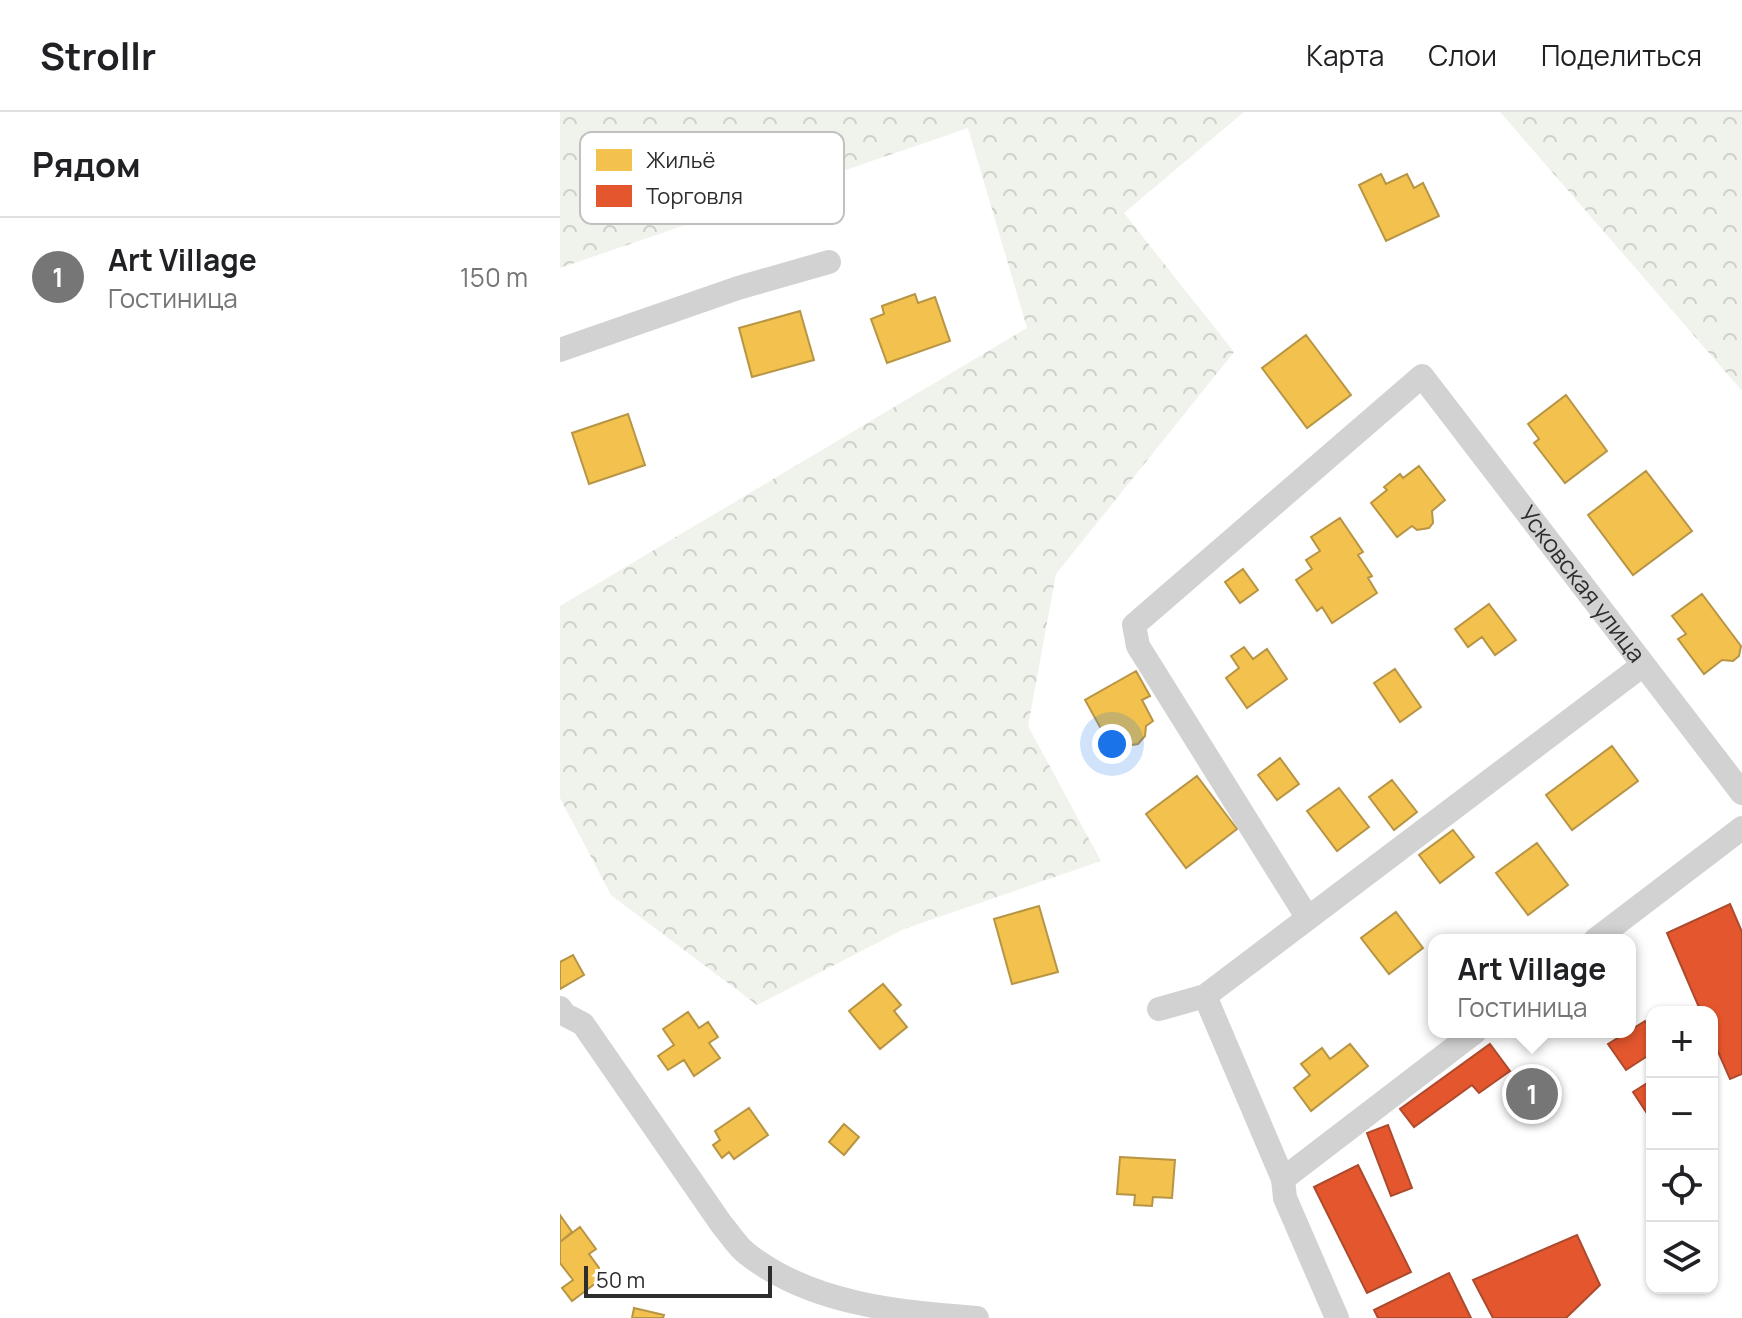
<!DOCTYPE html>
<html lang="ru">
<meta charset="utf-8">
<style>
body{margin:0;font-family:Manrope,sans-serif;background:#f2f2f2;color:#202124}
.controls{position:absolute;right:24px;bottom:24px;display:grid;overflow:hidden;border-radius:16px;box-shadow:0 2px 6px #0004}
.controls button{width:72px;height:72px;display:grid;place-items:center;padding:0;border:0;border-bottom:2px solid #e0e0e0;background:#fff;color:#202124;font:40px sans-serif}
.scale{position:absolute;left:24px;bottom:20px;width:188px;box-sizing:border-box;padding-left:8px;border:4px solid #2d2d2d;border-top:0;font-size:22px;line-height:28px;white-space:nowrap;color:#2d2d2d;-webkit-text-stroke:6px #fff;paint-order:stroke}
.you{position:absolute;left:552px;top:632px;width:28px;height:28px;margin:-20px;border:6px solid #fff;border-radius:50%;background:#1a73e8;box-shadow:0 0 0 12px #1a73e833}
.badge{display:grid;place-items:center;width:52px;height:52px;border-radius:50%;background:#767676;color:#fff;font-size:26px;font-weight:700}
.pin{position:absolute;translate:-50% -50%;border:4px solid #fff;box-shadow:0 2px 8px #0006}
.popup{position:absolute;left:868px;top:822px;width:208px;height:104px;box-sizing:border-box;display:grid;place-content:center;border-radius:16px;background:#fff;filter:drop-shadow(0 2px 6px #0005);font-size:26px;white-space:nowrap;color:#757577}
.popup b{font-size:30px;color:#202124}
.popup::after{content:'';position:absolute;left:50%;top:100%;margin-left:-16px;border:16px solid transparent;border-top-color:#fff}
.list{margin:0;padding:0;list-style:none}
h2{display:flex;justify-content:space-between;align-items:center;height:104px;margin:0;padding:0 32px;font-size:34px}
h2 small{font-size:26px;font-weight:400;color:#757577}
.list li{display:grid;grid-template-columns:52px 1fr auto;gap:24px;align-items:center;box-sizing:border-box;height:120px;padding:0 32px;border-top:2px solid #e0e0e0}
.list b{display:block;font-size:30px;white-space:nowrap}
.list p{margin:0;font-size:26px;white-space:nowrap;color:#757577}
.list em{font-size:26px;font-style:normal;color:#757577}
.icon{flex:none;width:44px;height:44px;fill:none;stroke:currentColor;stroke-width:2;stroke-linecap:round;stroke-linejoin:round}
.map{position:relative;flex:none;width:1182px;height:1206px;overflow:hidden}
header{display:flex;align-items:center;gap:48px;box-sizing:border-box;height:112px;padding:0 40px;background:#fff;border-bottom:2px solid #e0e0e0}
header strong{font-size:38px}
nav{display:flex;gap:44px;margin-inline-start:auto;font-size:28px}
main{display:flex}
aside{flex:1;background:#fff}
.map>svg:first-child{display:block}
.forest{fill:url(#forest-crowns)}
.homes{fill:#f2c14e;stroke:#b79544;stroke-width:2}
.shops{fill:#e4572e;stroke:#ad4a2e;stroke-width:2}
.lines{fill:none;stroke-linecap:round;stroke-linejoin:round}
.minor{stroke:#d2d2d2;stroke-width:24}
.labels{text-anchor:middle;stroke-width:8;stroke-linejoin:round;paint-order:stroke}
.street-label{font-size:24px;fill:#2d2d2d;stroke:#fff}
.key{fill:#fff;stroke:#c0c0c0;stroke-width:2}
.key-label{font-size:22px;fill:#2d2d2d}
</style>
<header>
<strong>Strollr</strong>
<nav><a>Карта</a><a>Слои</a><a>Поделиться</a></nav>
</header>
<main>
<aside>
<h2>Рядом<small></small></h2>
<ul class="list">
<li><span class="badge">1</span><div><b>Art Village</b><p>Гостиница</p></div><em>150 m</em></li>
</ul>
</aside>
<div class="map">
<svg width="1182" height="1206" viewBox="0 0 1182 1206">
<defs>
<pattern id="forest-crowns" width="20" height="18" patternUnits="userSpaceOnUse" patternTransform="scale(2)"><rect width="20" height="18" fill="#f0f3eb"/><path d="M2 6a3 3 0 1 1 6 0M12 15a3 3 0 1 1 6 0" fill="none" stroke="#ced1ca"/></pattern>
</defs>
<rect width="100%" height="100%" fill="#fff"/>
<path class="forest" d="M0,0H684L564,101L674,240L496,462L468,614L541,749L344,817L197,893L51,783L0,686V494L467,216L408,16L0,156Z
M940,0H1182V279Z"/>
<path class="homes" d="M821,62L826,72L847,62L854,76L863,71L879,104L826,129L799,73Z
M355,182L358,191L375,185L390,229L327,251L311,207L324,202L322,194Z
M240,199L254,248L192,265L179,216Z
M746,223L791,283L747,316L702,256Z
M1006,283L1047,339L1005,371L974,331L979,327L968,312Z
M68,302L85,353L29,372L12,321Z
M859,354L885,388L872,399L873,411L869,416L857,418L852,414L837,425L811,391L827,378L824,375L840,362L843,366Z
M1086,359L1132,419L1073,463L1028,403Z
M780,406L803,440L798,443L812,464L808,466L817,481L772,511L762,495L757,499L736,468L752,457L746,448L760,439L751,425Z
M683,457L698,478L680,491L665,470Z
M1142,482L1181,534L1179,544L1173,549L1162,548L1144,562L1118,527L1126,522L1112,504Z
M929,492L956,528L935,543L922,525L908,535L895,517Z
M684,535L693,547L707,537L727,567L687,596L666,566L679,556L671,544Z
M835,557L861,595L840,610L814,571Z
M576,559L590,584L582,588L593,609L586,614L585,624L578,632L572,633L559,628L550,633L525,588Z
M1052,634L1078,669L1012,718L986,683Z
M720,646L739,672L717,688L698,663Z
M637,664L677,717L626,756L586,702Z
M832,668L857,700L834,718L809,685Z
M779,676L809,715L777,739L747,699Z
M893,718L914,745L880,771L859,743Z
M977,731L1008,773L968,803L936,761Z
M479,794L498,860L452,872L434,807Z
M836,800L863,836L829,862L801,826Z
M13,843L24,863L0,877V850Z
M323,872L341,893L334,899L347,915L320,937L289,899Z
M128,900L139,916L148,910L158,925L149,931L160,946L134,964L124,948L108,958L98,944L114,933L103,917Z
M790,932L808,954L751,999L734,976L750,963L741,952L762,936L770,947Z
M189,996L208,1023L174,1047L169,1040L162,1046L153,1033L160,1028L155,1019Z
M284,1012L299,1025L284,1043L269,1030Z
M560,1045L615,1048L612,1086L593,1085L592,1094L574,1093L575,1083L557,1082Z
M0,1103L12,1120L0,1130Z
M20,1115L36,1137L29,1142L45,1164L12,1189L2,1176L13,1168L0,1151V1130Z
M74,1196L104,1203L103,1206H72Z"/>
<path class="shops" d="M1170,792L1182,820V962L1170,967L1152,926V900H1141L1107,821Z
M1085,909L1092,920V941L1066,958L1048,932Z
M930,932L950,959L919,981L912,973L854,1015L840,997Z
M1092,968V1005L1090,1006L1073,980Z
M828,1013L852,1076L831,1084L807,1021Z
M798,1053L851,1160L807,1181L754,1075Z
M1017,1123L1040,1173L1006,1206H933L913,1168Z
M889,1161L911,1206H818L814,1198Z"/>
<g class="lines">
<g class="minor">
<path d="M0,238L178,176L269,150"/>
<path id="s1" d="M747,805L578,534L574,513L862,264L1182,681"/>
<path d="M1035,828L1182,716"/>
<path d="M645,884L723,1067"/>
<path d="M0,896L4,902L23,912L162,1113C170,1122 177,1134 186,1141C250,1192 338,1200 417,1206"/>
<path d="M599,897L645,884L1083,553"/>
<path d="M777,1206L725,1086L723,1067L915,920"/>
</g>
</g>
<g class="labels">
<g class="street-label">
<text dy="8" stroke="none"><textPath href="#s1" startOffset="984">Усковская улица</textPath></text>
</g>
</g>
<rect x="20" y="20" width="264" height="92" rx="12" class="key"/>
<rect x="36" y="37" width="36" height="22" fill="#f2c14e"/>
<rect x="36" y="73" width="36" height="22" fill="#e4572e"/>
<g class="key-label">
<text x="86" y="56">Жильё</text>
<text x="86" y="92">Торговля</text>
</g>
</svg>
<div class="controls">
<button>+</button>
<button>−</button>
<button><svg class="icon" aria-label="locate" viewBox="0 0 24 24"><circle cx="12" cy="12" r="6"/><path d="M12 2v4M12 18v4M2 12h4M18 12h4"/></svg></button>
<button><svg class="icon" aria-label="layers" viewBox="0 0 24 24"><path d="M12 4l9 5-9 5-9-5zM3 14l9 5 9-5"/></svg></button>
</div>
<div class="scale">50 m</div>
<div class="you"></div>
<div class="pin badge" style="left:972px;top:982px">1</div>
<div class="popup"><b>Art Village</b>Гостиница</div>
</div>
</main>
